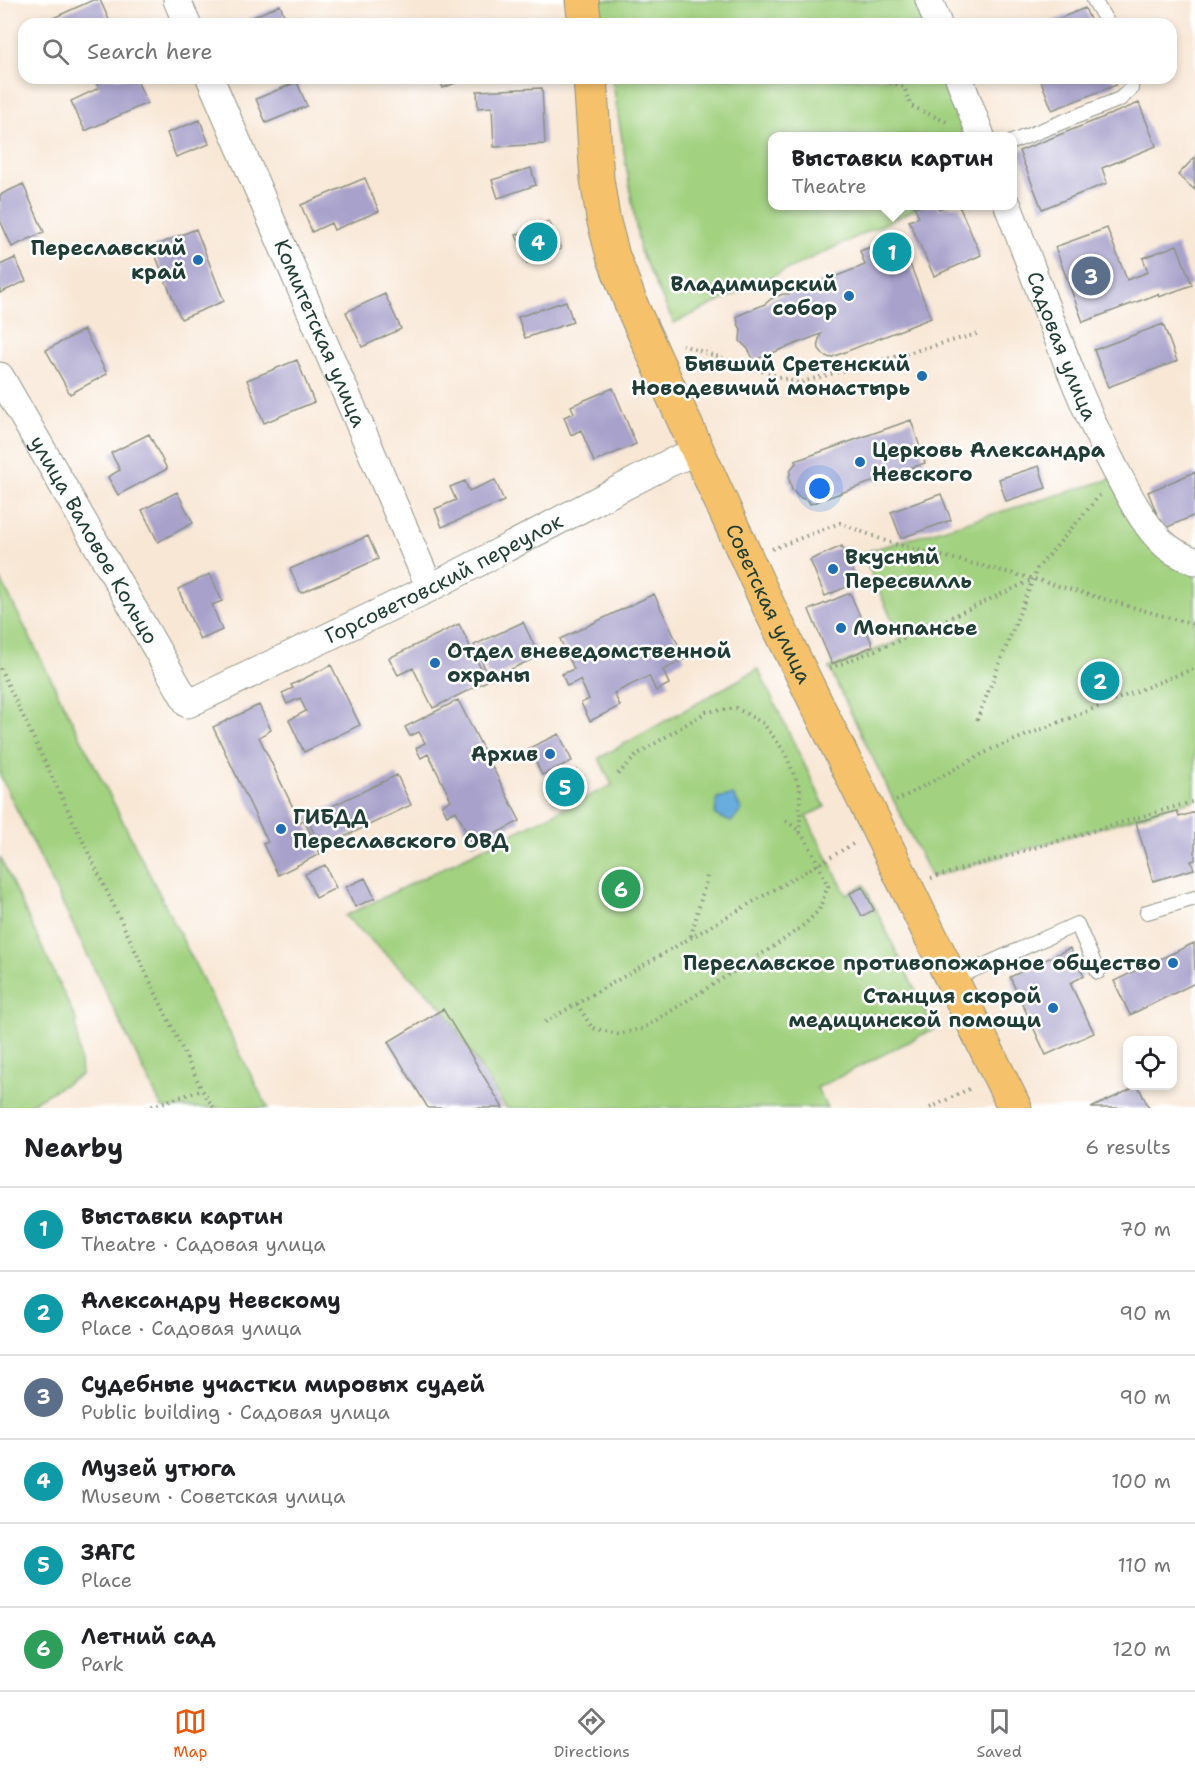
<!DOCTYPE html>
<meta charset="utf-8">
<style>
body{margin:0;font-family:"Shantell Sans",sans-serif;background:#f6f6f6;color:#202124}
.controls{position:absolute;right:18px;bottom:18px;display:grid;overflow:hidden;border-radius:12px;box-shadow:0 3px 9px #0003}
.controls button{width:54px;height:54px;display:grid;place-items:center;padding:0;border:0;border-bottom:2px solid #e0e0e0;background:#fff;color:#202124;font:30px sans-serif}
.you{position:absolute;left:820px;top:489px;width:21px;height:21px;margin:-15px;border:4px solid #fff;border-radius:50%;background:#1a73e8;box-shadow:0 0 0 9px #1a73e833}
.badge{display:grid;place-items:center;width:39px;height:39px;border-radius:50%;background:#ea580c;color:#fff;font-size:20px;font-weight:700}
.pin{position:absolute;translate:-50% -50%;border:3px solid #fff;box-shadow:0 2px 6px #0006}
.popup{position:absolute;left:768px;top:132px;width:249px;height:78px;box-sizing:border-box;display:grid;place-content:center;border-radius:12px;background:#fff;filter:drop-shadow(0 2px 4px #0005);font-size:20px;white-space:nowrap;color:#757577}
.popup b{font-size:22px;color:#202124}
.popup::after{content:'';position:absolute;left:50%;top:100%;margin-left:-12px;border:12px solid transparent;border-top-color:#fff}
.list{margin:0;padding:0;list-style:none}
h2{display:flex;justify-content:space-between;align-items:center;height:78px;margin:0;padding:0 24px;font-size:26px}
h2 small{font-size:20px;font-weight:400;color:#757577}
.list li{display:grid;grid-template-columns:39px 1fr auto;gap:18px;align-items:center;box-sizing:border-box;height:84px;padding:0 24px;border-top:2px solid #e0e0e0}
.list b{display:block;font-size:22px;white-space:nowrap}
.list p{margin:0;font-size:20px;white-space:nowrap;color:#757577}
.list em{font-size:20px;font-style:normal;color:#757577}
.icon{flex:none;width:33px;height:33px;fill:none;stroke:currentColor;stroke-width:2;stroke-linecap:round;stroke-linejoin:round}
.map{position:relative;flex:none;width:1195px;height:1108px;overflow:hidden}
.search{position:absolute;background:#fff;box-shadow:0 3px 9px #0003;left:18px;right:18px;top:18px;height:66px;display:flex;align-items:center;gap:15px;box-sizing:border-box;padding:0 21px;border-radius:18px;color:#757577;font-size:22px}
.sheet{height:582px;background:#fff}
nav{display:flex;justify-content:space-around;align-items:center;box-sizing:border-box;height:84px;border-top:2px solid #e0e0e0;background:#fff;font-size:16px;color:#757577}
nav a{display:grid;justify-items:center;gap:3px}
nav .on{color:#ea580c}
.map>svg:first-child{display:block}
.green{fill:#a2d180;stroke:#60875a;stroke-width:1.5}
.water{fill:#69acde;stroke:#447489;stroke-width:1.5}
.building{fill:#a7a1cb}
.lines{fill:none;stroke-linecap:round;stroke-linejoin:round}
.lane-casing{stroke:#8c9284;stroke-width:16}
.street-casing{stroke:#8c9284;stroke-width:29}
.primary-casing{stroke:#8c9284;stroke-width:35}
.path{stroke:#8c9284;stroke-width:4;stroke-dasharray:1.5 4.5;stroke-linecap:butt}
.lane{stroke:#fff;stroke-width:14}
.street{stroke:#fff;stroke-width:27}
.primary{stroke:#f5c16b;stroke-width:33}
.poi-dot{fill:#1f6fb2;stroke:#fff;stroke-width:2}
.labels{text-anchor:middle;stroke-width:5;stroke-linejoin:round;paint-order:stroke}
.poi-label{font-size:21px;font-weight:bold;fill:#1f3d34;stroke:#fff;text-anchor:end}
.street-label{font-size:21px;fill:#1f3d34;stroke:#fff}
</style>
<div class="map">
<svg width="1195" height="1108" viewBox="0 0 1195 1108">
<rect width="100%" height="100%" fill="#fff"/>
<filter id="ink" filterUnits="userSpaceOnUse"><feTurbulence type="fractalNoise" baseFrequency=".0167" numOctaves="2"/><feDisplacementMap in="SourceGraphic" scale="12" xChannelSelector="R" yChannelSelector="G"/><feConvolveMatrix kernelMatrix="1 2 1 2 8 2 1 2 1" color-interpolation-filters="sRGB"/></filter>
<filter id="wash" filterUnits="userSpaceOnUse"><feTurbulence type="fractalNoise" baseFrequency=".008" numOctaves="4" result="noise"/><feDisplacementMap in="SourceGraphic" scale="24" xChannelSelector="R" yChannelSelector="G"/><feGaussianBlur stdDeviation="1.35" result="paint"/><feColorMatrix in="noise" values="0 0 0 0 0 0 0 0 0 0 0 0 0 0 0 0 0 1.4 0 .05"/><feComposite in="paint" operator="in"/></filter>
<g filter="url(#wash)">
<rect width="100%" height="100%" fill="#f8e7d5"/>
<path class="green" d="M599,0H927L936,24H603Z
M612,78H957L979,136H772V206H922L674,323L640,251Z
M1114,478L1195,564V800L931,877L829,668L901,640L862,553Z
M0,578L259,1091L268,1108H162L0,775Z
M758,669L825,807L806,816L846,894L864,885L934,1029L817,1088L827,1108H506L442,1007L345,916L612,785L599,758Z
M0,857L76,1020L81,1075L23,1108H0Z"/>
<path class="water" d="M733,795L742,810L731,822L715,815L717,798Z"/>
<g id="blocks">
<path class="building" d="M93,0H100L111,24H40Z
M280,5L288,24H237Z
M1085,8L1092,24H1046Z
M94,78H136L147,103L85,131L71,101L99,88Z
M439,78H467L443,88Z
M1040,78H1113L1116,85L1052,110Z
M297,82L307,106L266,123L256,99Z
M542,88L545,144L494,147L492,107L478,108L477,91Z
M1139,103L1156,146L1102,168L1107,183L1042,209L1019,151Z
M200,120L209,144L176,157L167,133Z
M1195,157V190L1178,175Z
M531,168L536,185L498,198L492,180Z
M365,178L379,211L334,230L331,223L312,232L301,205Z
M23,184L44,232L12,247L0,220V195Z
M914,206H937L939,209L946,206H959L981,255L934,276L909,221L919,217Z
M549,221L561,249L527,263L516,235Z
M1107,228L1127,280L1148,272L1143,258L1177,245L1192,285L1159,297L1158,294L1083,322L1055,247Z
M196,229L224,301L181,319L152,247Z
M899,236L931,318L830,358L824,355L819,349L818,342L821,334L754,360L748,349L740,341L741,329L738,324L737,316L765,304L771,299L783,294H790L865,265L860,251Z
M15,258L26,281L0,293V265Z
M385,294L401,329L362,347L346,312Z
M566,301L573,322L525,338L518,317Z
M1163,324L1177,361L1108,387L1094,350Z
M84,330L107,374L70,394L46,350Z
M297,360L314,402L264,423L247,380Z
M613,388L636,444L594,462L581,430L571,435L564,417L574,413L571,406Z
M911,420L925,463L810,504L809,501L799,497L792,490L789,478L791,469L796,463L795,461Z
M149,434L167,469L118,495L108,477L120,470L111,453Z
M1039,466L1046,488L1006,501L999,479Z
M1195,472V515L1163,529L1148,492Z
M495,480L504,501L442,527L435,509L456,500L450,487L465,481L469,491Z
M177,492L193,523L158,542L142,510Z
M941,494L951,520L901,538L891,512Z
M368,536L378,559L301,593L290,569Z
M842,546L858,582L825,596L810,560Z
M210,574L222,601L212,605L222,630L200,640L178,589Z
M850,593L873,646L832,664L809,610Z
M654,594L685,659L663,670L669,684L656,691L649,676L614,693L620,706L590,721L581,703L589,699L580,680L567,686L562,674L574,669L560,639Z
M523,622L539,656L490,679L474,645Z
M459,624L487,681L433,708L413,668L398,675L389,658Z
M331,665L360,725L304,752L289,720L306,711L300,698L287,704L282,693L293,688L291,685Z
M458,700L520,821L473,845L456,811L447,815L442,805L451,800L428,754L421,758L416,748L425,743L419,732L410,736L405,727Z
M259,705L271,730L259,737L300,822L304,820L320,854L278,875L263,844L268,842L213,727Z
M559,734L572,761L542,775L529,748Z
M576,770L585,789L554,803L545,784Z
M397,775L411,805L321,848L307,818Z
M1177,811L1179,817L1195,812V860L1191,861L1194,869L1153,881L1136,822Z
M325,865L336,888L316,898L305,874Z
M365,878L375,898L355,907L346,887Z
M863,887L874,910L862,916L850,893Z
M1194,943L1195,983L1130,1015L1114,981Z
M1070,948L1084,976L1070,983L1094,1033L1046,1055L1010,977Z
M443,1009L503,1108H428L388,1042Z
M1138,1086L1149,1108H1091Z"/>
</g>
</g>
<g filter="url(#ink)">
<use href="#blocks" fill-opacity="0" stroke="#8c9284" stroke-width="1.5"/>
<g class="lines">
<defs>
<path id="lane" d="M1094,0L1108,24
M1012,142L1120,99L1131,89L1132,78
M1147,912L1195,898
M953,979L1077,924L1098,972"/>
<g id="street">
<path d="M177,0L187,24"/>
<path d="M929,0L938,24"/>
<path id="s1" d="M210,78L430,588"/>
<path d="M959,78L981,136"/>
<path id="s2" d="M1008,206C1042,293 1071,384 1114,467C1127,492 1141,520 1160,540C1169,550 1183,557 1195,561"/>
<path id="s3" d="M0,376L188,704L430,588L669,463L697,451"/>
</g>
<g id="primary">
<path d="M582,0L585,24"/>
<path id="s4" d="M590,78L597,179L603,218L613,256L633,309L769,607L1015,1108"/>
</g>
</defs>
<use href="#lane" class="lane-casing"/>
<use href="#street" class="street-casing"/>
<use href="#primary" class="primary-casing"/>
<path class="path" d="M879,78L904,87L911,106L949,123
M682,345L798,383L977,334
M772,549L840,523L891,543L1034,579L1195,625
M0,668L202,1090
M830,668L901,640L1032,580
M977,720L1037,569L1100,495
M618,774L638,754L706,712L736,708L763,723L784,751L800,788V832
M896,801L992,749L1195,668
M931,878L1195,801
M691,936L708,873
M577,1004L592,1028L618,1034L642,1029L776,945L804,925L819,910L828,886C817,863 807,831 784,820
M545,1022L853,844
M146,1108L202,1090L214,1108
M930,1108L971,1088"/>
<use href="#lane" class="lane"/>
<use href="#street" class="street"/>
<use href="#primary" class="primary"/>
</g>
</g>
<g class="poi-dot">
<circle cx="198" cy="260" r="6"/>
<circle cx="849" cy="296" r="6"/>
<circle cx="922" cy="376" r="6"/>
<circle cx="860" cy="462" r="6"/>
<circle cx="833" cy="569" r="6"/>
<circle cx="841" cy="628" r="6"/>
<circle cx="435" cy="663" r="6"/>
<circle cx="550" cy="754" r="6"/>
<circle cx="281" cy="829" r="6"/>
<circle cx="1173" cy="963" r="6"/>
<circle cx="1053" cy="1008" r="6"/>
</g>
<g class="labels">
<g class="poi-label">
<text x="186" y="255">Переславский<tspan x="186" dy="24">край</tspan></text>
<text x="837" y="291">Владимирский<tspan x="837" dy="24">собор</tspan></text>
<text x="910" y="371">Бывший Сретенский<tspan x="910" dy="24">Новодевичий монастырь</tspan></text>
<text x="872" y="457" text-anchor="start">Церковь Александра<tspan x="872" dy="24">Невского</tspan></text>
<text x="845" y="564" text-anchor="start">Вкусный<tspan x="845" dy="24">Пересвилль</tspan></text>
<text x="853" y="635" text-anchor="start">Монпансье</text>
<text x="447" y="658" text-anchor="start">Отдел вневедомственной<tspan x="447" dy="24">охраны</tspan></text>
<text x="538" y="761">Архив</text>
<text x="293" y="824" text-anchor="start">ГИБДД<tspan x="293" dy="24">Переславского ОВД</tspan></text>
<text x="1161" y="970">Переславское противопожарное общество</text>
<text x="1041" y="1003">Станция скорой<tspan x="1041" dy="24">медицинской помощи</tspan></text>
</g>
<g class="street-label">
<text dy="7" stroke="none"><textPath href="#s1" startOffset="278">Комитетская улица</textPath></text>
<text dy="7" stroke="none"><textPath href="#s2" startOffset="150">Садовая улица</textPath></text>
<text dy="7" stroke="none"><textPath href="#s3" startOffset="189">улица Валовое Кольцо</textPath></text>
<text dy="7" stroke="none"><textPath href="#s3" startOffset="663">Горсоветовский переулок</textPath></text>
<text dy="7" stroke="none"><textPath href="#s4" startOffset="561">Советская улица</textPath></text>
</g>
</g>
</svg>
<div class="controls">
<button><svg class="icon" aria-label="locate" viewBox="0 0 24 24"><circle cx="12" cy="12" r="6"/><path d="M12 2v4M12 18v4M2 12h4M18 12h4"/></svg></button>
</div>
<div class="you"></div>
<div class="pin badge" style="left:892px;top:252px;background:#0f9aa8">1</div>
<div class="popup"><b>Выставки картин</b>Theatre</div>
<div class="pin badge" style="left:1100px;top:681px;background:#0f9aa8">2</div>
<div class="pin badge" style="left:1091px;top:276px;background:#5c6f8a">3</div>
<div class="pin badge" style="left:538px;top:242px;background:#0f9aa8">4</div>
<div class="pin badge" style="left:565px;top:787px;background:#0f9aa8">5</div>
<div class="pin badge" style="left:621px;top:889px;background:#2e9e5b">6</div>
<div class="search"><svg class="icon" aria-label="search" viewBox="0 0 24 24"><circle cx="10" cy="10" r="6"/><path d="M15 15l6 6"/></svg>Search here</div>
</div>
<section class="sheet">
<h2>Nearby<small>6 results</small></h2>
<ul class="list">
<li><span class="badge" style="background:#0f9aa8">1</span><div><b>Выставки картин</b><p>Theatre · Садовая улица</p></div><em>70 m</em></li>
<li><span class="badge" style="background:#0f9aa8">2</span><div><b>Александру Невскому</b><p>Place · Садовая улица</p></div><em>90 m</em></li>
<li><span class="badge" style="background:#5c6f8a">3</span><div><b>Судебные участки мировых судей</b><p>Public building · Садовая улица</p></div><em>90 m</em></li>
<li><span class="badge" style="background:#0f9aa8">4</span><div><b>Музей утюга</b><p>Museum · Советская улица</p></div><em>100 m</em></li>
<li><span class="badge" style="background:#0f9aa8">5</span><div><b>ЗАГС</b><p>Place</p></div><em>110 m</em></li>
<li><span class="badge" style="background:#2e9e5b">6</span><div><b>Летний сад</b><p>Park</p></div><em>120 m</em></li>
</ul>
</section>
<nav>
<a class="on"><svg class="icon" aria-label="map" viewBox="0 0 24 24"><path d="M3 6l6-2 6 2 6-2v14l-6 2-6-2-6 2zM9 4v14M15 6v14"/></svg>Map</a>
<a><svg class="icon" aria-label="directions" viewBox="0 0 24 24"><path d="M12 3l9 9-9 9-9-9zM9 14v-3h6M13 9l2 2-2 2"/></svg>Directions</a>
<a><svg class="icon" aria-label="saved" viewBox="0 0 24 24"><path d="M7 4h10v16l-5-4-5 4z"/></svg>Saved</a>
</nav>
